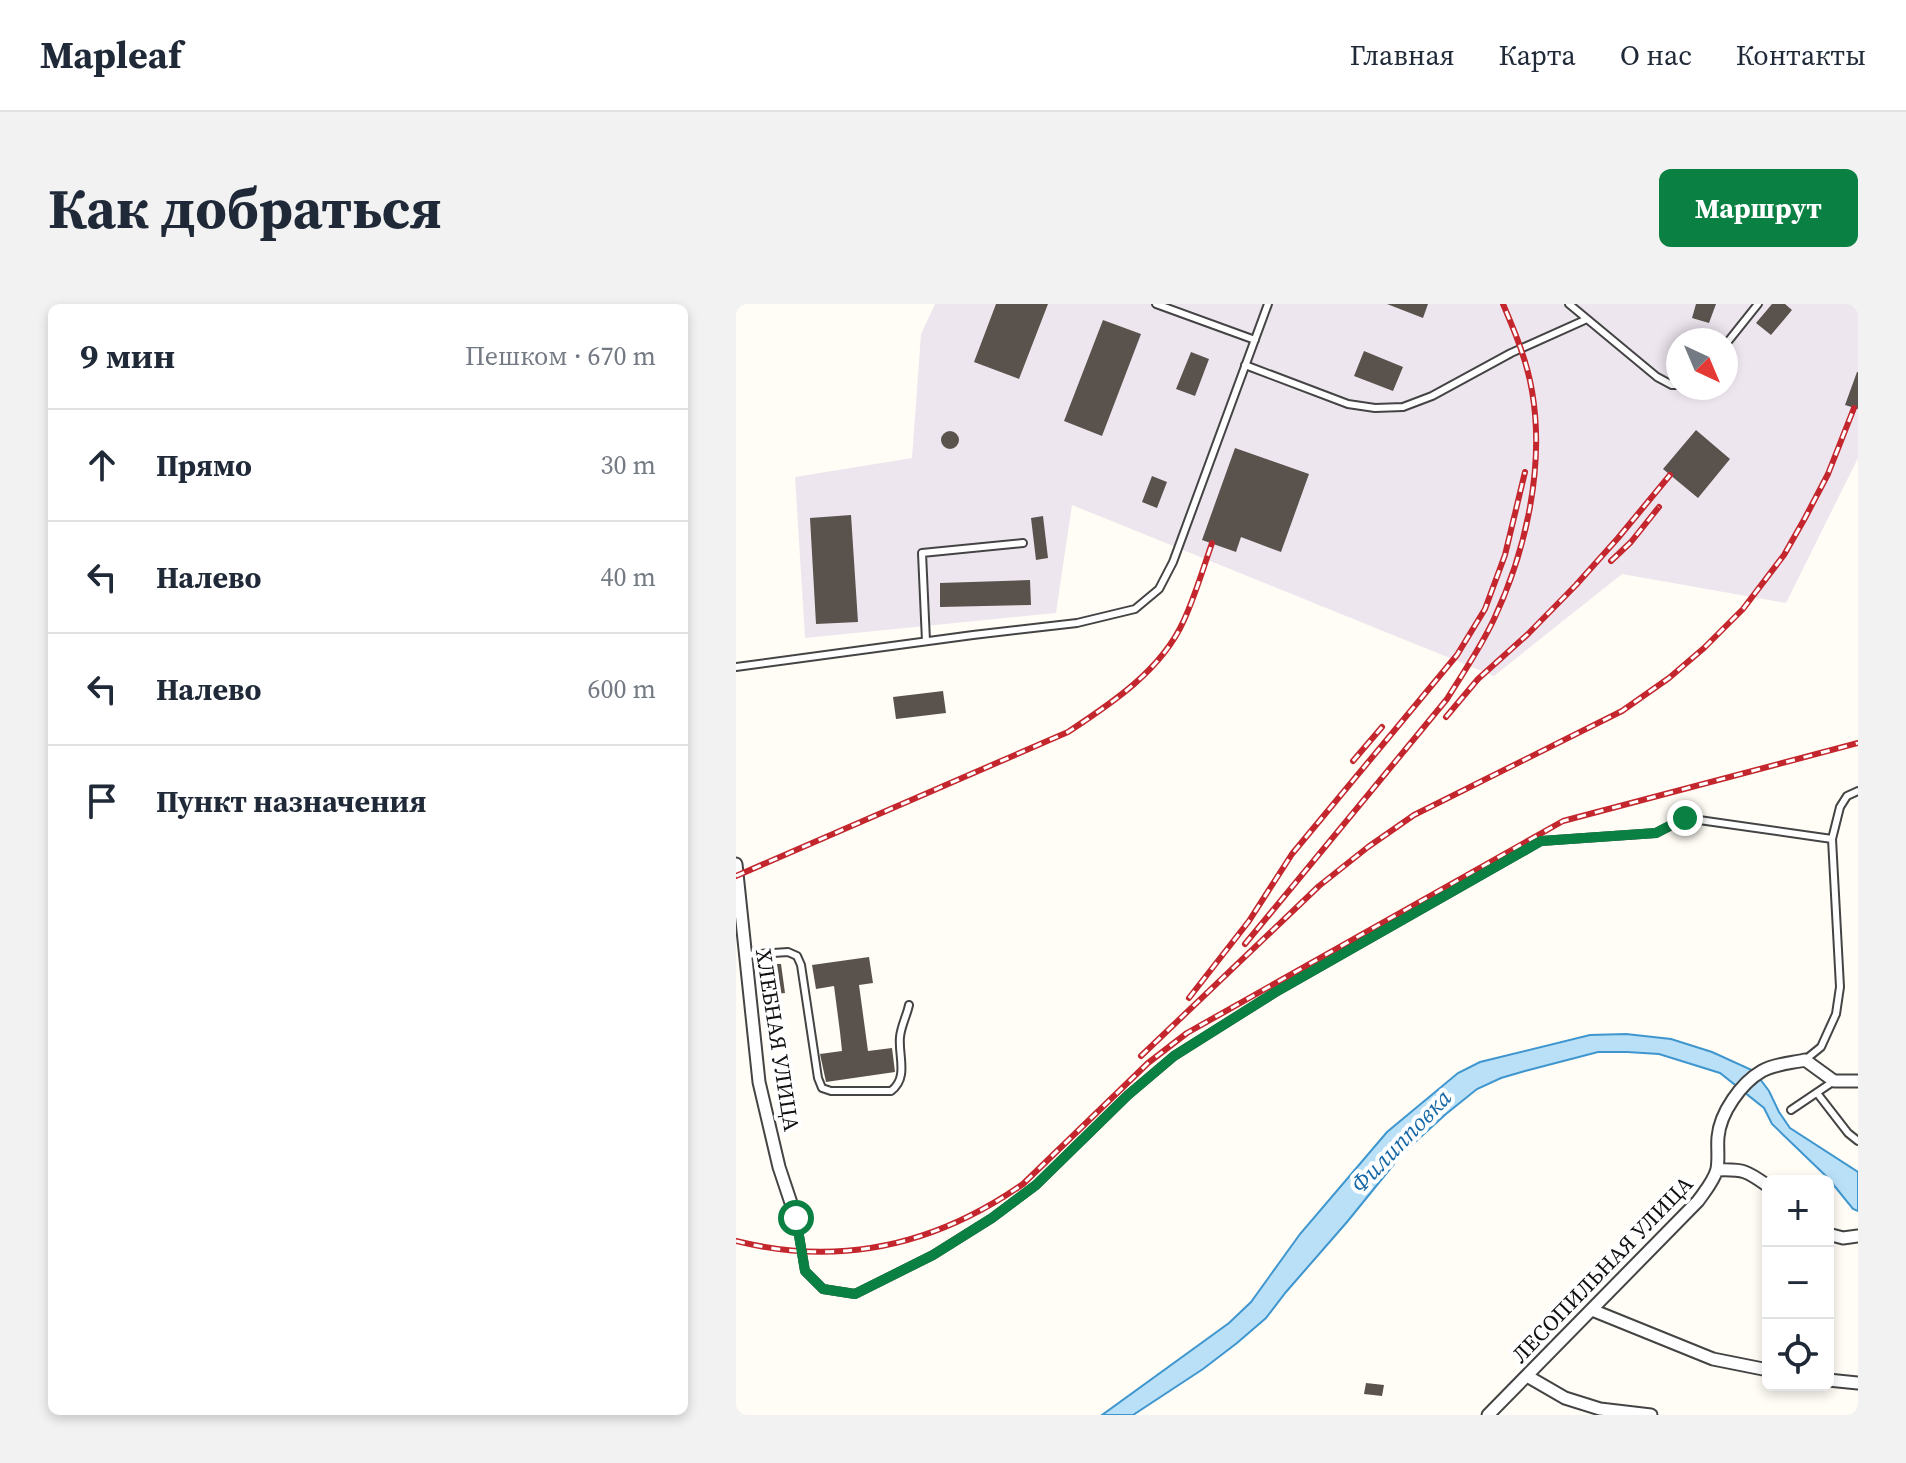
<!DOCTYPE html>
<html lang="ru">
<meta charset="utf-8">
<style>
body{margin:0;font-family:"Source Serif 4",serif;background:#f2f2f3;color:#1f2937}
.controls{position:absolute;right:24px;bottom:24px;display:grid;overflow:hidden;border-radius:12px;box-shadow:0 4px 12px #0003}
.controls button{width:72px;height:72px;display:grid;place-items:center;padding:0;border:0;border-bottom:2px solid #e0e1e3;background:#fff;color:#1f2937;font:40px sans-serif}
.compass{position:absolute;left:930px;top:24px;width:72px;height:72px;border-radius:50%;background:#fff;box-shadow:0 4px 12px #0003;rotate:136deg}
.stop{position:absolute;width:24px;height:24px;margin:-18px;border:6px solid #0b8043;border-radius:50%;background:#fff}
.stop.end{background:#0b8043;border-color:#fff;box-shadow:0 2px 8px #0008}
.list{margin:0;padding:0;list-style:none}
h2{display:flex;justify-content:space-between;align-items:center;height:104px;margin:0;padding:0 32px;font-size:34px}
h2 small{font-size:26px;font-weight:400;color:#747a83}
.list li{display:grid;grid-template-columns:52px 1fr auto;gap:24px;align-items:center;box-sizing:border-box;height:112px;padding:0 32px;border-top:2px solid #e0e1e3}
.list b{display:block;font-size:30px;white-space:nowrap}
.list em{font-size:26px;font-style:normal;color:#747a83}
.icon{flex:none;width:44px;height:44px;fill:none;stroke:currentColor;stroke-width:2;stroke-linecap:round;stroke-linejoin:round}
.map{position:relative;flex:none;width:1122px;height:1111px;overflow:hidden;border-radius:12px}
header{display:flex;align-items:center;gap:48px;box-sizing:border-box;height:112px;padding:0 40px;background:#fff;border-bottom:2px solid #e0e1e3}
header strong{font-size:38px}
nav{display:flex;gap:44px;margin-inline-start:auto;font-size:28px}
.intro{display:flex;align-items:center;justify-content:space-between;box-sizing:border-box;height:192px;padding:0 48px}
h1{margin:0;font-size:56px}
.button{padding:20px 36px;border-radius:12px;background:#0b8043;color:#fff;font-size:28px;font-weight:700}
main{display:flex;gap:48px;padding:0 48px}
aside{flex:1;background:#fff;border-radius:12px;box-shadow:0 4px 12px #0003}
.map>svg:first-child{display:block}
.industrial{fill:#eee6ef;fill-rule:evenodd}
.water{fill:#b9e0f7;stroke:#3f96cf;stroke-width:2}
.building{fill:#5a524d}
.lines{fill:none;stroke-linecap:round;stroke-linejoin:round}
.lane-casing{stroke:#444;stroke-width:10}
.street-casing{stroke:#444;stroke-width:15}
.lane{stroke:#fff;stroke-width:6}
.street{stroke:#fff;stroke-width:11}
.rail-casing{stroke:#c4262e;stroke-width:6}
.rail{stroke:#fff;stroke-width:3;stroke-dasharray:9;stroke-linecap:butt}
.route{stroke:#0b8043;stroke-width:10}
.labels{text-anchor:middle;stroke-width:8;stroke-linejoin:round;paint-order:stroke}
.street-label{font-size:22px;fill:#111;stroke:#fff}
.water-label{font-size:24px;font-style:italic;fill:#1768a6;stroke:#fff}
</style>
<header>
<strong>Mapleaf</strong>
<nav><a>Главная</a><a>Карта</a><a>О нас</a><a>Контакты</a></nav>
</header>
<div class="intro"><h1>Как добраться</h1><a class="button">Маршрут</a></div>
<main>
<aside>
<h2>9 мин<small>Пешком · 670 m</small></h2>
<ul class="list">
<li><svg class="icon" aria-label="ahead" viewBox="0 0 24 24"><path d="M12 20V5M6 11l6-6 6 6"/></svg><div><b>Прямо</b></div><em>30 m</em></li>
<li><svg class="icon" aria-label="left" viewBox="0 0 24 24"><path d="M17 20v-9H6M10 6l-5 5 5 5"/></svg><div><b>Налево</b></div><em>40 m</em></li>
<li><svg class="icon" aria-label="left" viewBox="0 0 24 24"><path d="M17 20v-9H6M10 6l-5 5 5 5"/></svg><div><b>Налево</b></div><em>600 m</em></li>
<li><svg class="icon" aria-label="arrive" viewBox="0 0 24 24"><path d="M6 21V4h12l-3 4 3 4H6"/></svg><div><b>Пункт назначения</b></div></li>
</ul>
</aside>
<div class="map">
<svg width="1122" height="1111" viewBox="0 0 1122 1111">
<rect width="100%" height="100%" fill="#fffdf5"/>
<path class="industrial" d="M199,0H1122V154L1050,299L886,270L758,372L336,201L320,309L69,334L59,173L176,154L185,30ZM942,36H990V84H942Z"/>
<path class="water" d="M890,730L935,735L976,748L1018,767L1033,787L1043,808L1054,824L1122,868V907L1117,905L1092,874L1036,820L1028,804L984,769L923,750L891,748H862L789,767L765,774L741,785L710,810L667,849L611,918L550,988L530,1014L501,1039L467,1065L397,1111H366L493,1019L515,998L564,930L651,828L722,769L744,758L854,731Z"/>
<path class="building" d="M260,0H312L283,75L238,58Z
M651,0H692L687,14Z
M960,0H980L973,19L956,14Z
M1036,0H1049L1056,6L1035,31L1020,19Z
M367,16L405,30L366,132L328,117Z
M628,47L667,63L657,87L618,72Z
M455,48L473,55L459,92L440,85Z
M1121,68H1122V105L1109,101Z
M960,126L994,155L962,194L927,165Z
M205 136a9 9 0 1 1 18 0a9 9 0 1 1-18 0Z
M499,144L573,170L545,248L505,233L500,248L466,236Z
M416,172L431,178L421,204L406,198Z
M115,211L122,318L80,320L74,214Z
M307,212L312,254L300,256L295,214Z
M294,276L295,301L204,303V279Z
M207,387L210,409L160,415L157,393Z
M133,653L137,679L123,681L132,747L156,744L159,768L90,778L84,750L106,747L104,728L98,682L80,685L76,661Z
M28,660H45L49,689L32,691Z
M630,1079L648,1081L646,1092L628,1090Z"/>
<g class="lines">
<defs>
<path id="lane" d="M420,0L519,36
M833,0L921,73L936,81H942
M990,40L1022,0
M509,61L612,100L639,104L667,103L696,92L775,49L851,15
M190,337L186,249L287,239
M0,363L237,331L341,319L399,305L423,285L437,258L532,0
M9,651L52,648L61,652L65,661L82,774L86,784L95,787H155C173,774 162,751 164,733C165,722 171,711 173,701
M1069,756L1085,743L1100,710L1104,683L1096,535L1104,503L1111,492L1122,487
M1081,789L1112,829L1122,837
M1055,806L1098,777
M60,914L69,967L87,985L119,990L197,951L256,914L300,881L392,791L438,752L538,689L805,537L920,529L949,514L1096,535"/>
<path id="street" d="M0,560L23,778L43,863L60,914
M981,866C1008,865 1011,867 1032,882
M1092,930L1107,934L1122,932
M856,1006L977,1055L1032,1066
M791,1072L829,1094L864,1105L915,1111
M1092,1076L1122,1079
M752,1111L962,897C969,887 978,877 981,865C983,854 981,843 982,833C984,809 1005,779 1026,767C1038,760 1055,759 1069,756L1098,777H1122"/>
</defs>
<use href="#lane" class="lane-casing"/>
<use href="#street" class="street-casing"/>
<use href="#lane" class="lane"/>
<use href="#street" class="street"/>
<defs>
<path id="rail" d="M875,257L895,238L923,203
M710,413L742,375L792,330L840,281L882,234L934,171
M617,457L646,423
M0,572L332,428C376,399 426,366 448,316C459,292 467,265 476,239
M509,640L711,395C727,369 745,343 758,315C790,247 809,162 796,87C791,57 779,28 767,0
M453,694L513,617L556,550L721,351L749,305L769,251L789,168
M405,752L583,582L632,543L678,511L886,407L933,374L968,344L1007,305L1048,251L1069,214L1092,170L1118,104
M0,937C104,963 200,941 287,880L412,759L451,729L827,517L1122,439"/>
</defs>
<use href="#rail" class="rail-casing"/>
<use href="#rail" class="rail"/>
</g>
<g class="lines">
<path class="route" d="M60,914L69,967L87,985L119,990L197,951L256,914L300,881L392,791L438,752L538,689L805,537L920,529L949,514"/>
</g>
<g class="labels">
<g class="street-label">
<text transform="translate(42 736) rotate(81)" y="8">ХЛЕБНАЯ УЛИЦА</text>
<text transform="translate(866 965) rotate(-46)" y="8">ЛЕСОПИЛЬНАЯ УЛИЦА</text>
</g>
<g class="water-label">
<text transform="translate(665 837) rotate(-46)" y="8">Филипповка</text>
</g>
</g>
</svg>
<div class="controls">
<button>+</button>
<button>−</button>
<button><svg class="icon" aria-label="locate" viewBox="0 0 24 24"><circle cx="12" cy="12" r="6"/><path d="M12 2v4M12 18v4M2 12h4M18 12h4"/></svg></button>
</div>
<svg class="compass" viewBox="-18 -18 36 36"><path d="M0-13l5 13h-10z" fill="#e53935"/><path d="M0 13l5-13h-10z" fill="#747a83"/></svg>
<div class="stop" style="left:60px;top:914px"></div>
<div class="stop end" style="left:949px;top:514px"></div>
</div>
</main>
